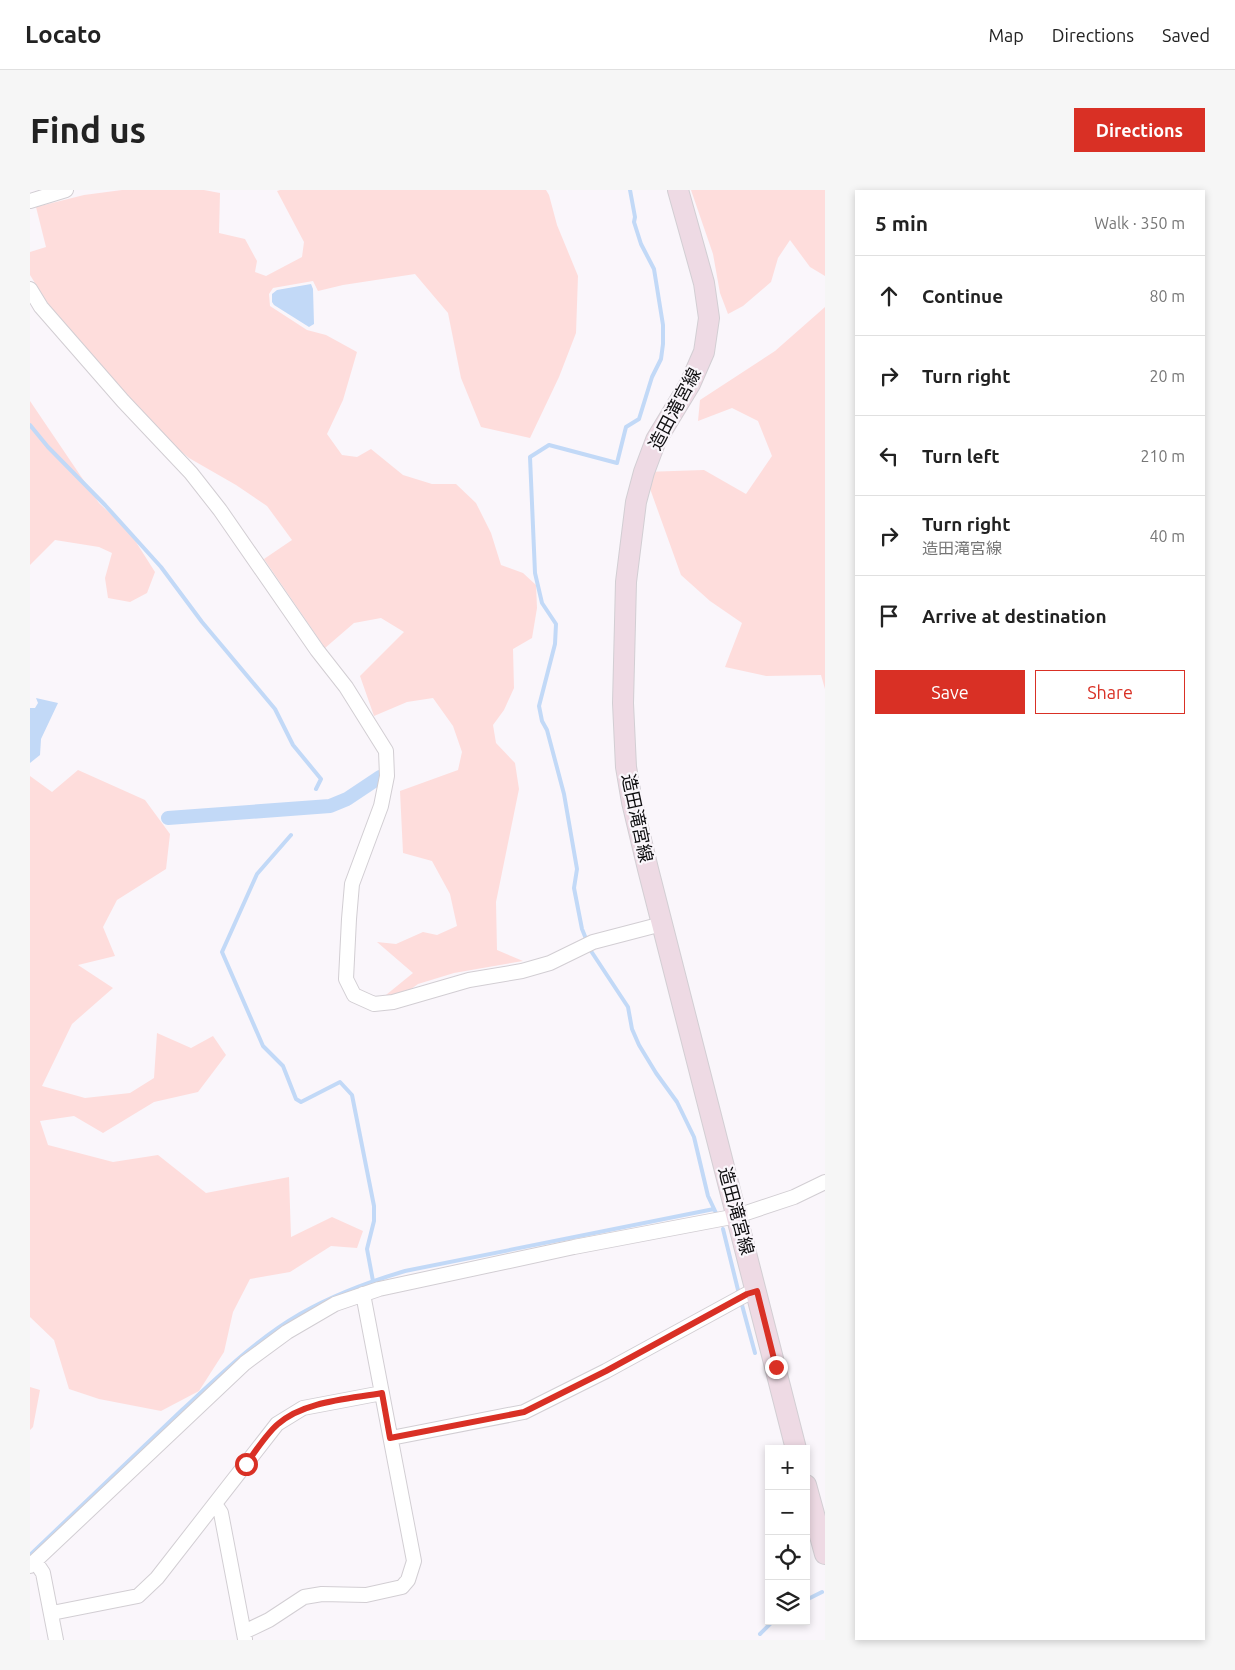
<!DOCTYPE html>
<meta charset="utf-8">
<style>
body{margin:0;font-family:Ubuntu,"Noto Sans JP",sans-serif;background:#f6f6f6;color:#222}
.controls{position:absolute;right:15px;bottom:15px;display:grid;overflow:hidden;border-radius:0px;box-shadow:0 2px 8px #0003}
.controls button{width:45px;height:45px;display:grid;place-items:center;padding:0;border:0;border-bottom:1px solid #e0e0e0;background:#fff;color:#222;font:25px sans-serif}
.stop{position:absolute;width:15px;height:15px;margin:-11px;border:4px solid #d93025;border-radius:50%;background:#fff}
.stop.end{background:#d93025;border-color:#fff;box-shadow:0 1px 5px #0008}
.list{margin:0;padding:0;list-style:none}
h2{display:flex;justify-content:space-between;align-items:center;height:65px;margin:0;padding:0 20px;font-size:21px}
h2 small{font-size:16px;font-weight:400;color:#767676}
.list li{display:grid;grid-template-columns:32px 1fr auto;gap:15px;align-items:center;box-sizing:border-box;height:80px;padding:0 20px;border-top:1px solid #e0e0e0}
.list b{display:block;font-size:19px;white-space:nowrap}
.list p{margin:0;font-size:16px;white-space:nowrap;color:#767676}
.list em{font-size:16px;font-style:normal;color:#767676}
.actions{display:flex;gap:10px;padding:15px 20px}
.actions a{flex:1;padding:11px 0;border:1px solid #d93025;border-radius:0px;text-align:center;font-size:18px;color:#d93025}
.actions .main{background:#d93025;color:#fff}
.icon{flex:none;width:28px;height:28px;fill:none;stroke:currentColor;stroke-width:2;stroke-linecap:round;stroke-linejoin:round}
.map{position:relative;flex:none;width:795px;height:1450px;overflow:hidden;border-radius:0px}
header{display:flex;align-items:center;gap:30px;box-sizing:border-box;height:70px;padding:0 25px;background:#fff;border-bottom:1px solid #e0e0e0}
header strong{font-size:24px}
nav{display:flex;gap:28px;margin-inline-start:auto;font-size:18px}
.intro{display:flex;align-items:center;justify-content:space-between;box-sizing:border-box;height:120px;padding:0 30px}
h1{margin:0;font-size:35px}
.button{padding:12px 22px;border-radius:0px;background:#d93025;color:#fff;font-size:18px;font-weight:700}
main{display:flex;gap:30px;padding:0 30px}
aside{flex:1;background:#fff;border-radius:0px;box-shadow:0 2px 8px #0003}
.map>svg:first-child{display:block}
.green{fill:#fedddc}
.water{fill:#c2d9f7}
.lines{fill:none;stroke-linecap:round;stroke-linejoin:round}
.stream{stroke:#c2d9f7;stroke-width:4}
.canal{stroke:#c2d9f7;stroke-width:14}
.street-casing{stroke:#d2ced3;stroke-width:16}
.secondary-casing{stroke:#d2ced3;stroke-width:22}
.street{stroke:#fff;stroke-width:14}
.secondary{stroke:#eedae4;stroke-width:20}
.route{stroke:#d93025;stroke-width:6}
.labels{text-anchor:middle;stroke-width:4.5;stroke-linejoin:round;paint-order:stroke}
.street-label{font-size:18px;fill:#0f0e10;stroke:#faf6fb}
</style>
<header>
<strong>Locato</strong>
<nav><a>Map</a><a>Directions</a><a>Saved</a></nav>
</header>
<div class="intro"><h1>Find us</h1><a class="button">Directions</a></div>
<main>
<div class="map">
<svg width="795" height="1450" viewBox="0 0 795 1450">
<rect width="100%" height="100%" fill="#faf6fb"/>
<path class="green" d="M92,0H174L190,3L189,43L215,49L227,71L225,82L236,86L272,67L274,52L247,1L250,0H516L519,5L527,35L548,86L546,143L529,187L500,248L451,237L431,188L418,123L385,84L313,95L288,101L283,91L243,98L239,104L240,116L277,140L296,145L327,162L313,210L297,244L312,265L327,267L341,259L373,285L402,294H426L446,313L461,343L471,375L493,383L506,395L507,418L502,448L483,459L484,498L474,520L463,535L466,553L485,573L489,599L466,712L467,760L493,771L424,783L388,794L377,802L351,809L383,783L347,752L366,754L393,742L407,745L427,736L420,704L402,671L373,663L370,601L428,580L432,562L423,536L403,508L377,512L344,526L330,486L374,442L351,428L324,433L295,458L234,369L262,350L237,316L206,295L159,268L133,246L23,122L0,85V62L16,57L6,17L54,5Z
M661,0H795V86L780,77L760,50L748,68L741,92L713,116L698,124L690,103L683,64Z
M795,117V499L791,485L736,486L695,477L712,433L680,411L651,385L614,282L674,280L716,304L742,266L728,231L702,218L668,231L670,210L745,161Z
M0,211L69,313L99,341L125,382L117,403L100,412L78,408L75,388L82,363L69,357L25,350L0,375Z
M48,580L115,610L140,644L136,679L87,710L73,737L85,766L48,775L83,798L42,834L12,896L55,908L100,903L124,888L127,843L161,858L183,846L196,865L168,902L124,912L73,943L44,926L10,931L18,955L83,972L128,965L176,1003L259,987L261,1047L302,1027L333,1041L327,1058L301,1056L260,1082L220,1089L203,1122L194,1162L169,1201L131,1221L69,1209L39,1199L24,1150L0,1127V586L22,602Z
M0,1197L10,1200L3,1237L0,1240Z"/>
<path class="water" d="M281,94L283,99L284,134L279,137L244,115L242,112V104L247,100Z
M6,508L28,513L11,549L10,565L0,573V518H5L8,513Z"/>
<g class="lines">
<path class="stream" d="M600,0L605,27L604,32L611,54L624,79L633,135V154L631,169L622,187L609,229L596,237L587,273L519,255L500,267L505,383L512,413L526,434L525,454L509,516L512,531L517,540L534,604L547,679L544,698L552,739L561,761L598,817L602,839L609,855L626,883L647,912L664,947L678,1006L686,1023
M0,235L18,257L75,315L131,377L172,432L245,519L263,555L291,589L286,599
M261,645L227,684L192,762L233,856L253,876L266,909L271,912L310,892L322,905L344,1016V1031L337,1059L343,1091
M693,1039L709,1104
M712,1115L725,1163
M0,1365C51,1317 101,1268 152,1220C189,1186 225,1150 270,1124C303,1105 338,1092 375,1081L684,1019
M776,1410L792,1402
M730,1444L743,1431"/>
<path class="canal" d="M138,628L300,616L317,609L350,587"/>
<defs>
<path id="street" d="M0,11L36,0
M0,99L11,117L93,211L161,283L190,320L287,460L316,497L356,561L357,586L351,616L322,694L319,729L316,789L324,805L344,814L363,812L439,790L492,781L520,773L563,752L632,734
M361,1248L494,1222L576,1181L717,1104L727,1101
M185,1314L191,1323L215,1449
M5,1371L13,1383L26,1450
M0,1376L215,1173L257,1142L305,1114L349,1099L544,1057L707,1026L764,1007L795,992
M22,1423L108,1406L127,1388L247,1234L273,1218L352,1203
M214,1442L239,1430L274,1407L292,1404L336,1405L372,1397L378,1390L384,1371L333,1104"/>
<path id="secondary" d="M648,0L674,93L679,128L674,162L660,194L626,250L614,282L606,312L596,392L593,513L596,577L602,612L618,679L766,1259
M776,1295L795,1364"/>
</defs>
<use href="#street" class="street-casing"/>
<use href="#secondary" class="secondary-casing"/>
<use href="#street" class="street"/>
<use href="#secondary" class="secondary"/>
</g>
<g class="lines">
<path class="route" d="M216,1274C225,1262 237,1243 248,1234C274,1211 319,1209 352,1203L360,1248L494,1222L576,1181L717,1104L727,1101L746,1177"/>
</g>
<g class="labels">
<g class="street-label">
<text transform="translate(645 219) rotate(-62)" y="6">造田滝宮線</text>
<text transform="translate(607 628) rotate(78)" y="6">造田滝宮線</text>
<text transform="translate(706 1021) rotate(75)" y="6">造田滝宮線</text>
</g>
</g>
</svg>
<div class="controls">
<button>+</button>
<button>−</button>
<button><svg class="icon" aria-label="locate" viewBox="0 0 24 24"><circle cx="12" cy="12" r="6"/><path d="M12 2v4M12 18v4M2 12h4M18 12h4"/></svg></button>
<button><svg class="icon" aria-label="layers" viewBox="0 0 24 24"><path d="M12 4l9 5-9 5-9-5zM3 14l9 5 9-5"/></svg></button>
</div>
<div class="stop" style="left:216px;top:1274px"></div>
<div class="stop end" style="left:746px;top:1177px"></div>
</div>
<aside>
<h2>5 min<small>Walk · 350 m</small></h2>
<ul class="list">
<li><svg class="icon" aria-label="ahead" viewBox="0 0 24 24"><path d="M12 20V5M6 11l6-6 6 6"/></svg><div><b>Continue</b></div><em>80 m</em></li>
<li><svg class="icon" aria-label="right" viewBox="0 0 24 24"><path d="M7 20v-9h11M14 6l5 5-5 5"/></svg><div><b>Turn right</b></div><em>20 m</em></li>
<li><svg class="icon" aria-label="left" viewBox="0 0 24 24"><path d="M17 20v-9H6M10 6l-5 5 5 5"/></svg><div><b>Turn left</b></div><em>210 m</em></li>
<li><svg class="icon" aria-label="right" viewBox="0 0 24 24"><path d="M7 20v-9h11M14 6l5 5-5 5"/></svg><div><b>Turn right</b><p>造田滝宮線</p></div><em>40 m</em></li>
<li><svg class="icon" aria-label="arrive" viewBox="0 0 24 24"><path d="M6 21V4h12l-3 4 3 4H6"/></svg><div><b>Arrive at destination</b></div></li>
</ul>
<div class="actions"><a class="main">Save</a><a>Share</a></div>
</aside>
</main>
